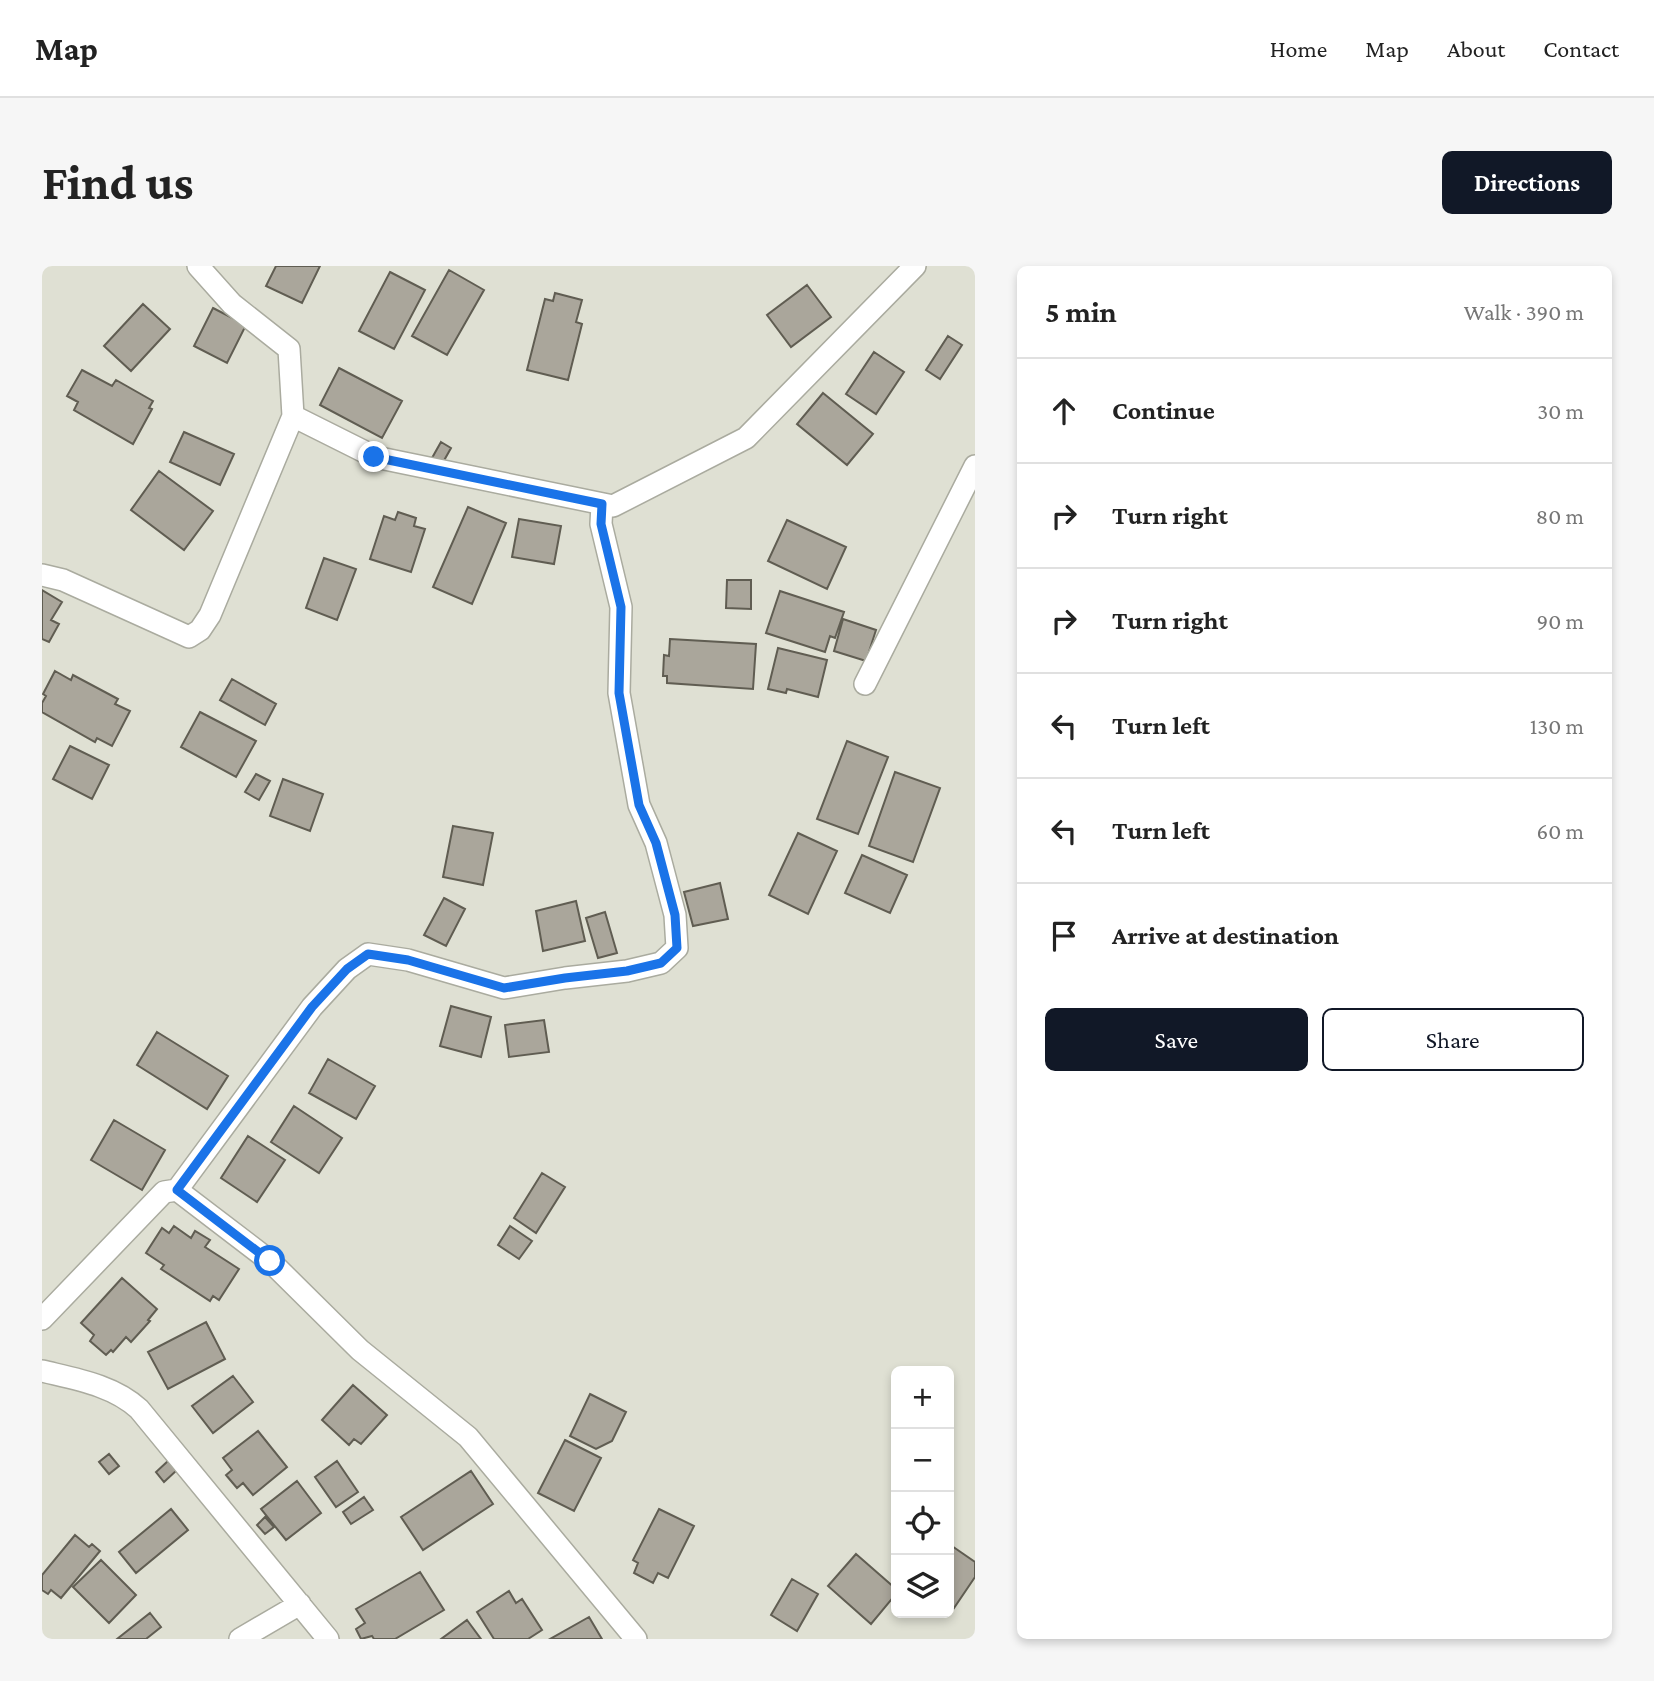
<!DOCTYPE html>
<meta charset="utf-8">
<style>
body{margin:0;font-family:"Crimson Pro",serif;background:#f6f6f6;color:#222}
.controls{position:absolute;right:21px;bottom:21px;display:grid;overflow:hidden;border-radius:10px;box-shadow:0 4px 10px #0003}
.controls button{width:63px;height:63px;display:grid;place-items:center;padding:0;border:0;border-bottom:2px solid #e0e0e0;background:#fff;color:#222;font:35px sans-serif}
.stop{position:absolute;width:21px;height:21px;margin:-16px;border:5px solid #1a73e8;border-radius:50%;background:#fff}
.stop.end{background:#1a73e8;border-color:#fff;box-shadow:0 2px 7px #0008}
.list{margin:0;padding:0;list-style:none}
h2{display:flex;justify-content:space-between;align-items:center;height:91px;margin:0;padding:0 28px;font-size:30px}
h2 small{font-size:23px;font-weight:400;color:#767676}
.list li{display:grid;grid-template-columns:46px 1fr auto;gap:21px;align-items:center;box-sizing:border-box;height:105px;padding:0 28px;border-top:2px solid #e0e0e0}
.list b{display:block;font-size:26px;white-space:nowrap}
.list em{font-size:23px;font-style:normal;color:#767676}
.actions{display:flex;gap:14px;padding:21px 28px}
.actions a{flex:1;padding:16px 0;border:2px solid #111827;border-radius:10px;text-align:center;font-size:24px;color:#111827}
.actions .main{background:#111827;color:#fff}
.icon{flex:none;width:38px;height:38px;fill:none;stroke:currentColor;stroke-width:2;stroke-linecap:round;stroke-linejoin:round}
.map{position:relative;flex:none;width:933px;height:1373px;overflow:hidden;border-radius:10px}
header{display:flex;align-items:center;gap:42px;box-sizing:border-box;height:98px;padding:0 35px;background:#fff;border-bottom:2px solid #e0e0e0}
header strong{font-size:33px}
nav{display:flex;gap:38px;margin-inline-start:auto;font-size:24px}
.intro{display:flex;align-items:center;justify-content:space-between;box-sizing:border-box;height:168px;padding:0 42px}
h1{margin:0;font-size:49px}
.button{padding:18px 32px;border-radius:10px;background:#111827;color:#fff;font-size:24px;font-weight:700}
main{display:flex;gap:42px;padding:0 42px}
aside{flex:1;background:#fff;border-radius:10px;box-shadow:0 4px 10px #0003}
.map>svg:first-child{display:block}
.building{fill:#aaa69b;stroke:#605d52;stroke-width:2}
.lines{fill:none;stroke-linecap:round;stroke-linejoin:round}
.street-casing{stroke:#aaab9f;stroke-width:24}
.street{stroke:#fff;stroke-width:21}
.route{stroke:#1a73e8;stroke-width:9}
</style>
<header>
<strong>Map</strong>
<nav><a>Home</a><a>Map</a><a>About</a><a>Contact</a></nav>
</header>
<div class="intro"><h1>Find us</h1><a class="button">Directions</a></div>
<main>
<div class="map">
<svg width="933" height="1373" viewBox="0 0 933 1373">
<rect width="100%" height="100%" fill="#dfe0d3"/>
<path class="building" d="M234,0H278L260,37L224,20Z
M407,4L442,24L405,89L370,70Z
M348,6L383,24L352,83L317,65Z
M765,19L789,51L749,81L725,49Z
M513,27L540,34L534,56L540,58L526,114L485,104L503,33L511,35Z
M101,38L128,63L89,105L62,80Z
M171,42L204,59L185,97L152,80Z
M906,70L920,79L898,113L884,104Z
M832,86L862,106L834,148L804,128Z
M297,102L360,135L340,172L278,139Z
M40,104L70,120L74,114L111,135L107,142L110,143L91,178L32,144L36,136L25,130Z
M781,127L831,168L805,199L755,158Z
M142,166L192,188L178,219L128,196Z
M399,176L409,182L400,198L390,192Z
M117,205L171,245L142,284L89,244Z
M426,241L464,257L430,338L391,321Z
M356,246L374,252L372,260L383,263L369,306L328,293L342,250L353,254Z
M477,253L519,260L512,298L470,291Z
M745,254L804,281L785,323L726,295Z
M282,292L314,303L295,354L264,342Z
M685,314H709V343L684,342Z
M0,324L20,336L9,354L17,358L7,376L0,373Z
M738,325L802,346L793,372L788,370L783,386L724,367Z
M801,353L834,364L824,395L792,385Z
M628,373L714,378L711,423L625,417V410H621L622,389L627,390Z
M736,382L785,394L776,431L745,423L744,427L726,423Z
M13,405L29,414L31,409L76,433L73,438L88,445L70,480L55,472L53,476L0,446V437L4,430L1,428Z
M190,413L234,438L223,459L178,434Z
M158,446L214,475L194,511L139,481Z
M805,475L846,491L816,568L775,553Z
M28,480L67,499L50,533L11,513Z
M853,506L898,522L871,596L827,580Z
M214,508L228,515L217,534L203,526Z
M241,513L281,528L268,565L228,550Z
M411,560L451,567L441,619L401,611Z
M756,567L795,585L766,648L727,629Z
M820,589L865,609L848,647L803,627Z
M678,617L686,653L651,660L642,626Z
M402,632L423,643L404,680L382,669Z
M534,635L543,675L501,685L494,645Z
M563,646L575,687L556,692L544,652Z
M409,740L449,751L439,791L398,780Z
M502,754L507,786L467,791L463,759Z
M115,766L186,810L165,843L95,799Z
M286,793L333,820L314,853L267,827Z
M252,840L300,872L277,907L229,876Z
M72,854L123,884L100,924L49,894Z
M206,870L243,894L215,936L179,912Z
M500,907L523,921L494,967L472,952Z
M132,960L149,972L153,965L168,974L163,981L197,1003L177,1034L171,1030L168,1035L119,1003L122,999L104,987L120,962L127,967Z
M468,960L490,975L477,993L456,979Z
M80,1012L115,1043L106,1054L108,1055L89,1076L84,1071L71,1086L69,1084L64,1089L48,1075L52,1069L39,1057Z
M164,1056L183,1093L126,1123L106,1086Z
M191,1110L211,1136L171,1167L150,1140Z
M311,1119L345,1149L319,1178L312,1173L307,1179L280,1154Z
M548,1128L584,1146L570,1175L554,1183L528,1170Z
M216,1165L245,1201L211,1229L201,1217L195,1222L184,1209L190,1204L181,1192Z
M523,1174L559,1192L532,1245L496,1227Z
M67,1188L77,1200L67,1208L57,1196Z
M126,1195L135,1204L122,1216L114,1206Z
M295,1195L316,1226L294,1241L273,1211Z
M429,1205L451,1238L381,1284L359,1251Z
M255,1215L279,1247L244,1274L219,1243Z
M322,1231L331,1244L309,1258L301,1246Z
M129,1243L146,1264L94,1307L77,1286Z
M617,1243L652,1260L626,1312L616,1307L611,1317L592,1307L596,1297L591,1294Z
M223,1251L232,1261L223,1268L215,1259Z
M33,1269L47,1281L50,1278L58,1285L19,1332L9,1324L6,1328L0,1324V1309Z
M907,1278L933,1296V1311L912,1342L907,1338Z
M814,1288L854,1323V1328L829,1358L786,1320Z
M59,1294L94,1329L67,1357L31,1321Z
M378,1306L402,1344L353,1373H332L330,1370L319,1373L314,1363L323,1357L314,1343Z
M750,1313L776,1328L755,1365L729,1349Z
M467,1325L474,1337L480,1333L500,1364L486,1373H452L435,1346Z
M108,1347L119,1361L104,1373H75Z
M547,1351L560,1373H508Z
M425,1354L439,1373H399Z"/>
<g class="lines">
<defs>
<path id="street" d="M156,0L190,38L247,83L251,150L333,191L571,240L704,172L873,0
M0,309L21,314L147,371L158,364L168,349L251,150
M823,418L933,200
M135,924L270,741L305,703L326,688L366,694L462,722L523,712L585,705L619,697L635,682L633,649L614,577L597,539L577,427L579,341L559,258L560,238
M0,1053L122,926L135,924L228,995L318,1084L426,1171L594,1373
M0,1105C33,1113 71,1119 97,1143L286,1373
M198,1373L258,1338"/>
</defs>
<use href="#street" class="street-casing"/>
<use href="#street" class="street"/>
</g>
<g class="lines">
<path class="route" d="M228,995L135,924L270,741L305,703L326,688L366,694L462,722L523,712L585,705L619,697L635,682L633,649L614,577L597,539L577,427L579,341L559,258L560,238L332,191"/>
</g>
</svg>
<div class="controls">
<button>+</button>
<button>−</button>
<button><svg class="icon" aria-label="locate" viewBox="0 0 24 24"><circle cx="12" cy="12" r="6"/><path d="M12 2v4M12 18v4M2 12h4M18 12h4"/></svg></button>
<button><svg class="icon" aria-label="layers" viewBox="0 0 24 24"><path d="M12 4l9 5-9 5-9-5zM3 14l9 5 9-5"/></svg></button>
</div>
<div class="stop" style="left:228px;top:995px"></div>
<div class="stop end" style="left:332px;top:191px"></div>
</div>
<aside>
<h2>5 min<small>Walk · 390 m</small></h2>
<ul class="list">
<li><svg class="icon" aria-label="ahead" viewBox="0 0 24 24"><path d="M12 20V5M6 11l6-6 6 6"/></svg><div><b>Continue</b></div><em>30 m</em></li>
<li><svg class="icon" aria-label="right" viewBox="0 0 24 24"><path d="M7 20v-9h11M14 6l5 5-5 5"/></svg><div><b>Turn right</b></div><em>80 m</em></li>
<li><svg class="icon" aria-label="right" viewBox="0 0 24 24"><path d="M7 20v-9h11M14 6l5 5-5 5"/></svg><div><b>Turn right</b></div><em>90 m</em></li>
<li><svg class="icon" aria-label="left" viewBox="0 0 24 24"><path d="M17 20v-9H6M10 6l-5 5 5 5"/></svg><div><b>Turn left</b></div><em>130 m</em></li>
<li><svg class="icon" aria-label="left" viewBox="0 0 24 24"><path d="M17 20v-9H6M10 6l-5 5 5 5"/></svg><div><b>Turn left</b></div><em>60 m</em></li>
<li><svg class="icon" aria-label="arrive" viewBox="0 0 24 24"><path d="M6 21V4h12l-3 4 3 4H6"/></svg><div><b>Arrive at destination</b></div></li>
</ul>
<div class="actions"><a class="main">Save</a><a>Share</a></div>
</aside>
</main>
